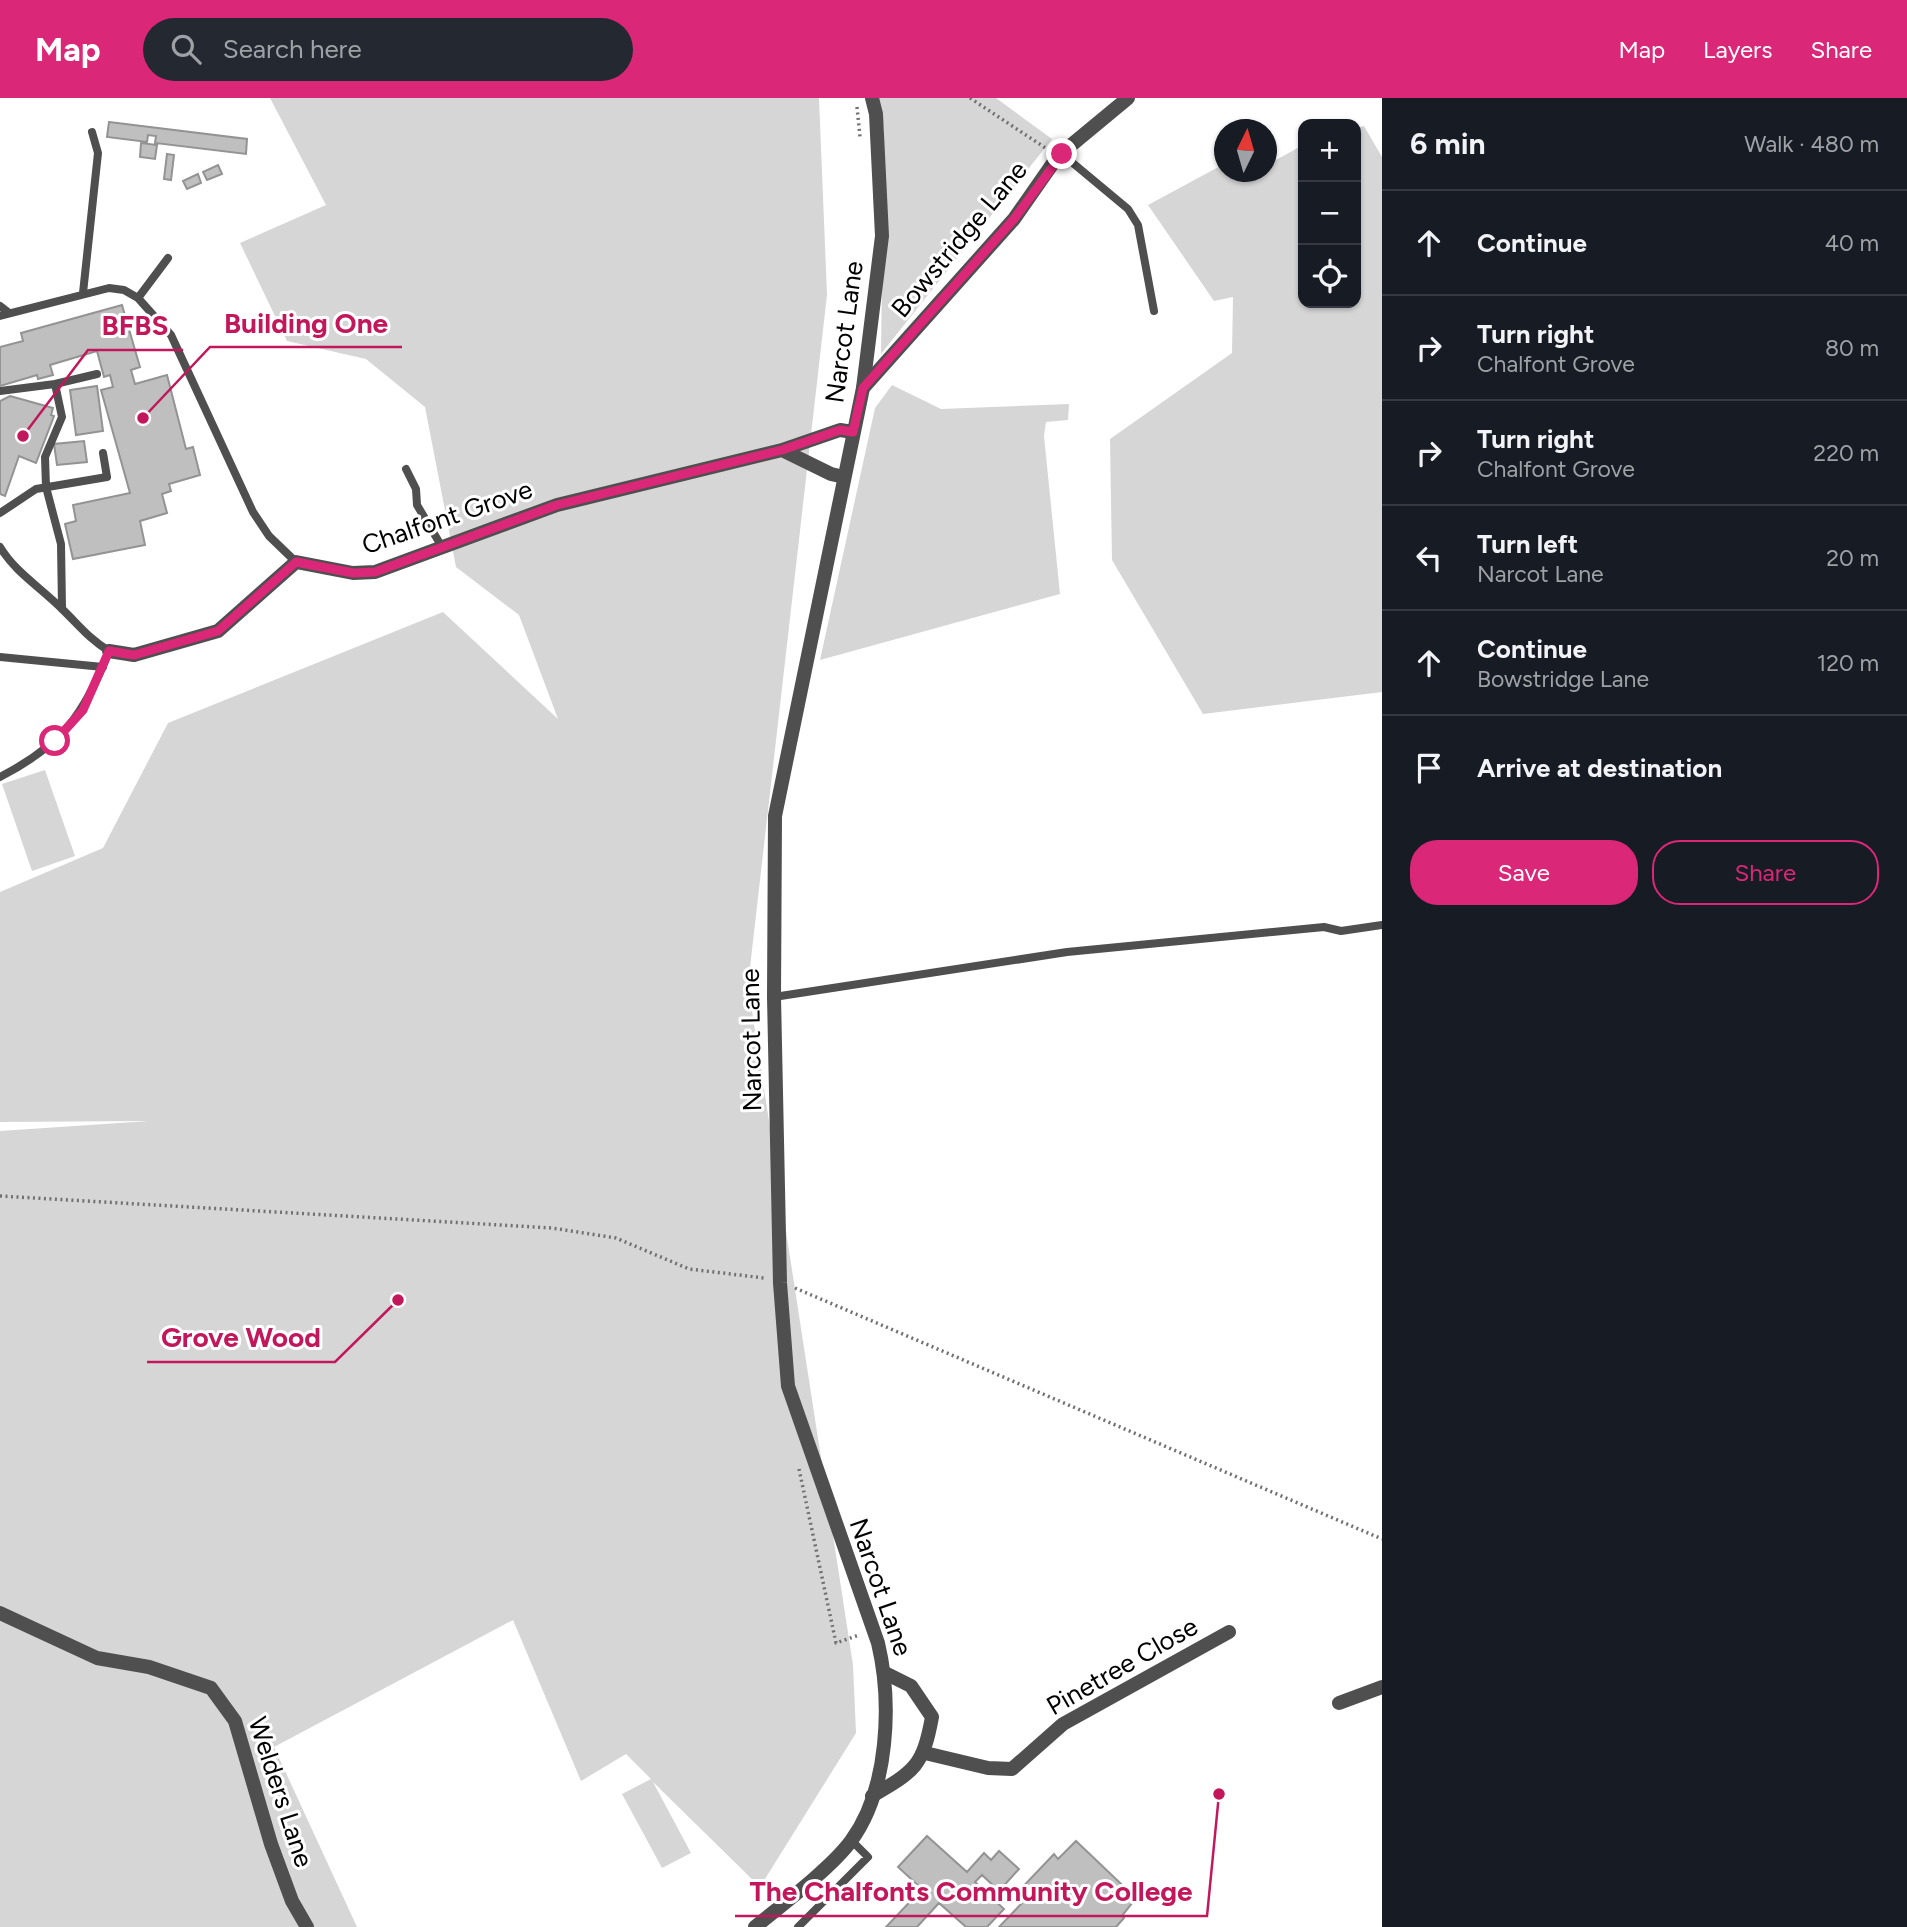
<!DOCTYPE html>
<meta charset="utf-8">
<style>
body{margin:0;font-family:Figtree,sans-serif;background:#242831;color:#f1f3f6}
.controls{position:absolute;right:21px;top:21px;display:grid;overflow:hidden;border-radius:14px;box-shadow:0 2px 5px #0004}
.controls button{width:63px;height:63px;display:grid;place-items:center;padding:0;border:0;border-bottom:2px solid #363941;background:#171b24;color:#f1f3f6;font:35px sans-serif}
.compass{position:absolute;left:1214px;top:21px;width:63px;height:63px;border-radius:50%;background:#171b24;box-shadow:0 2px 5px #0004;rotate:5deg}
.stop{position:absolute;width:21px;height:21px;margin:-16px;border:5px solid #db2777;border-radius:50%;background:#fff}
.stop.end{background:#db2777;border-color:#fff;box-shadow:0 2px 7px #0008}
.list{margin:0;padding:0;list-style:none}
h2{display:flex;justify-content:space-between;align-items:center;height:91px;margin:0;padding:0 28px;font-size:30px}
h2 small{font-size:23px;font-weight:400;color:#9ea1a6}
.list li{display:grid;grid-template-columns:46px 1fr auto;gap:21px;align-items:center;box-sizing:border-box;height:105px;padding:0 28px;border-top:2px solid #363941}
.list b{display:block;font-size:26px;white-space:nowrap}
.list p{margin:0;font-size:23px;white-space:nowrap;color:#9ea1a6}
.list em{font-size:23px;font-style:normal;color:#9ea1a6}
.actions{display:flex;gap:14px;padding:21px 28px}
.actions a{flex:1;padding:16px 0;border:2px solid #db2777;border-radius:28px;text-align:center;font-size:24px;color:#db2777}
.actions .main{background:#db2777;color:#fff}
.icon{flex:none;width:38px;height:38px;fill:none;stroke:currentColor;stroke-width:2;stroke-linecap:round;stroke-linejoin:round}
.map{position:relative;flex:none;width:1382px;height:1829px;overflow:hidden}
header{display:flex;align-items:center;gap:42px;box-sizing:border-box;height:98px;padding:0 35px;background:#db2777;color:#fff}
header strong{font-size:33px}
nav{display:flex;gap:38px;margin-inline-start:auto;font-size:24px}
.search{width:490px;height:63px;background:#242831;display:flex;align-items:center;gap:18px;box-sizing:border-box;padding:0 24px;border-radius:38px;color:#9ea1a6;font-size:26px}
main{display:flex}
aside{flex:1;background:#171b24}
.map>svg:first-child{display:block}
.green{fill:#d6d6d6}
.building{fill:#bfbfbf;stroke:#939393;stroke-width:2}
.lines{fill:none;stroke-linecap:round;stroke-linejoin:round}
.path{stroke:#717171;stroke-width:3.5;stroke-dasharray:2 3.5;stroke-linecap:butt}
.service{stroke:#4f4f4f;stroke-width:8}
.minor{stroke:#4f4f4f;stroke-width:14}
.tertiary{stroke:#4f4f4f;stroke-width:14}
.route{stroke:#db2777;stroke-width:9}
.labels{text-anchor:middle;stroke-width:6;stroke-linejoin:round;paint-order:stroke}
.street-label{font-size:26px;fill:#000;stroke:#fff}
.leader{fill:none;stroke:#c2185b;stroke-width:2.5}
.callout-dot{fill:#c2185b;stroke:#fff;stroke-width:2.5}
.callout-label{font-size:28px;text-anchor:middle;font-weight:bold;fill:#c2185b;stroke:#fff;stroke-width:6;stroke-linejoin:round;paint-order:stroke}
</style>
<header>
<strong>Map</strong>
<div class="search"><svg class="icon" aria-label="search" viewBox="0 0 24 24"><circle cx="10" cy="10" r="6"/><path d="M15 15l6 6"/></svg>Search here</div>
<nav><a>Map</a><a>Layers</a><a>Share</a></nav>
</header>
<main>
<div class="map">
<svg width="1382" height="1829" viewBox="0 0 1382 1829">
<rect width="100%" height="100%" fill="#fff"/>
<path class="green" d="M270,0H819L827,197L748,887L853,1567L856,1635L760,1789L653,1684L691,1755L662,1770L622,1696L651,1681L626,1656L581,1683L513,1522L274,1649L357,1829H0V1033L149,1023L0,1024V794L103,750L168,625L443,514L558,621L519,517L456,469L425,309L366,261L287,243L240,145L326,107Z
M878,0H996L1052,41L881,256L884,32Z
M1364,28L1382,59V594L1203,616L1112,462L1110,341L1232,255L1233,199L1214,203L1148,107L1224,66V74H1266L1267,67L1303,47V205H1356V30Z
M892,287L941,311L1069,306L1068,322L1046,324L1044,338L1060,496L820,562L875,310Z
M45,672L75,758L32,773L2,686Z"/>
<path class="building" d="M109,24L247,41L246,56L155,45L156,38L148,37L147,44L107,39Z
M141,45L157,47L155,61L140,59Z
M167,56L174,57L171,82L164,81Z
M218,67L222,76L207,82L203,74Z
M198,76L201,85L187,91L183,83Z
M122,207L140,269L131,272L135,286L167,277L186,351L193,349L200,377L169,386L171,393L162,396L167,415L140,423L145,447L73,461L65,426L76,423L73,407L130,395L101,292L113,289L110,277L104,279L97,253L50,267L53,277L38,281L37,277L0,288V249L23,243L21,235Z
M97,288L103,333L76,337L70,292Z
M10,298L53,310L51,317L54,318L36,365L19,358L5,398L0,396V303Z
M84,343L87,364L57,367L54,346Z
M927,1738L967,1774L984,1755L991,1762L999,1753L1019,1771L999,1793L982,1777L975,1784L1004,1811L987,1829H966L939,1805L917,1829H886L922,1791L898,1769Z
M1076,1743L1136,1800L1122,1818L1124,1820L1116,1829H999L1023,1804L1015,1797L1054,1756L1058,1761Z"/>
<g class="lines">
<path class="path" d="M970,0L1047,51
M857,9L860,39
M0,1098L552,1130L616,1140L689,1171L764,1180
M795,1190L1382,1441
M799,1371L836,1545L859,1537"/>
<path class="service" d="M1062,56L1128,111L1138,127L1154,213
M83,195L98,55L92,34
M138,200L168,160
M0,208L9,215
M0,218L109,190L124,192L138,200L171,237L253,414L269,438L296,464
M55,286L97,276
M0,293L55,286L62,319L45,359L46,389L61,446L62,510
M406,371L416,391L417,407L442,449
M0,415L36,391L107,379L103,355
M0,449C15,474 40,489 61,510C78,526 89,541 109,553C84,617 62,647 0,679
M0,559L103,569
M774,899L1067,854L1324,829L1341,833L1382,827
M798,1829L868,1759L851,1742"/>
<path class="minor" d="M863,290L1014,121L1058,58L1128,0
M844,379L831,376L782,352L840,332L853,334
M109,553L134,557L218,533L296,464L353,475L375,474L557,407L782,352
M0,1515L97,1560L149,1569L211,1590L235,1623L271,1746L292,1803L307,1829
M1339,1605L1382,1589
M925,1655L988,1670L1012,1671L1063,1626L1229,1534
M872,1698C915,1673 923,1668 932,1619L911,1588L885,1575"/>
<path class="tertiary" d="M755,1829C782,1807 831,1770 851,1743C889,1691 892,1604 878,1545L788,1288L780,1185L774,899L775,718L863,290L882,138L876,16L872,0"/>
</g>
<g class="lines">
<path class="route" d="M55,643L83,612L109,553L134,557L218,533L296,464L353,475L375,474L557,407L782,352L840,332L853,334L863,290L1014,121L1062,56"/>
</g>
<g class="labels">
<g class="street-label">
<text transform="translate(959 141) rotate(-50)" y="9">Bowstridge Lane</text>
<text transform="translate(844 234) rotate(-82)" y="9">Narcot Lane</text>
<text transform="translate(447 419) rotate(-19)" y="9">Chalfont Grove</text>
<text transform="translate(751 942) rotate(-91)" y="9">Narcot Lane</text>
<text transform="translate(881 1489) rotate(71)" y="9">Narcot Lane</text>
<text transform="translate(1122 1568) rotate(-30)" y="9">Pinetree Close</text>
<text transform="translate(281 1694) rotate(72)" y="9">Welders Lane</text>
</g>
</g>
<path class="leader" d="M143 320L210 249H402M23 338L88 252H183M398 1202L335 1264H147M1219 1696L1207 1818H735"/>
<g class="callout-dot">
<circle cx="143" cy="320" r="7"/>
<circle cx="23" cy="338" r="7"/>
<circle cx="398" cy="1202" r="7"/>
<circle cx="1219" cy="1696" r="7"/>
</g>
<g class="callout-label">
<text x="306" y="235">Building One</text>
<text x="135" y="237">BFBS</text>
<text x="241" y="1249">Grove Wood</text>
<text x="971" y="1803">The Chalfonts Community College</text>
</g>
</svg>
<div class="controls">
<button>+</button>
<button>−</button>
<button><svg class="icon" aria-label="locate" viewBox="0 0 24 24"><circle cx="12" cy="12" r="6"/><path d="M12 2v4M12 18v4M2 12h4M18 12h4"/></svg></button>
</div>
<svg class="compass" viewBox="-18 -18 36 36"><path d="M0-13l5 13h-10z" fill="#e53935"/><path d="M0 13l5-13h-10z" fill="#9ea1a6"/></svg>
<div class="stop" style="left:55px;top:643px"></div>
<div class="stop end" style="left:1062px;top:56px"></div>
</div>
<aside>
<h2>6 min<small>Walk · 480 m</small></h2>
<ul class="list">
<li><svg class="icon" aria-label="ahead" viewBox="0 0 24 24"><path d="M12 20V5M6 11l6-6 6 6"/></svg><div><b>Continue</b></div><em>40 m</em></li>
<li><svg class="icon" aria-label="right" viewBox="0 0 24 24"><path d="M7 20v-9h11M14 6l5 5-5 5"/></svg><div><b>Turn right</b><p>Chalfont Grove</p></div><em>80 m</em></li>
<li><svg class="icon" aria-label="right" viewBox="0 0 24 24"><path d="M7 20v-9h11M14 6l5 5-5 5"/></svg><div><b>Turn right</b><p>Chalfont Grove</p></div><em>220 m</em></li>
<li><svg class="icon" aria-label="left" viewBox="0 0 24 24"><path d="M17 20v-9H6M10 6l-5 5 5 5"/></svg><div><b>Turn left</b><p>Narcot Lane</p></div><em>20 m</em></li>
<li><svg class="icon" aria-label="ahead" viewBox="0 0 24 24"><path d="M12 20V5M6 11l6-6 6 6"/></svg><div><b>Continue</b><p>Bowstridge Lane</p></div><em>120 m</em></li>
<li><svg class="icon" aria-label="arrive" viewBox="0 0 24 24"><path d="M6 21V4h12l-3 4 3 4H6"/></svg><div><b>Arrive at destination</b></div></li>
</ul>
<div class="actions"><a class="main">Save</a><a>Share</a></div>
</aside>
</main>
